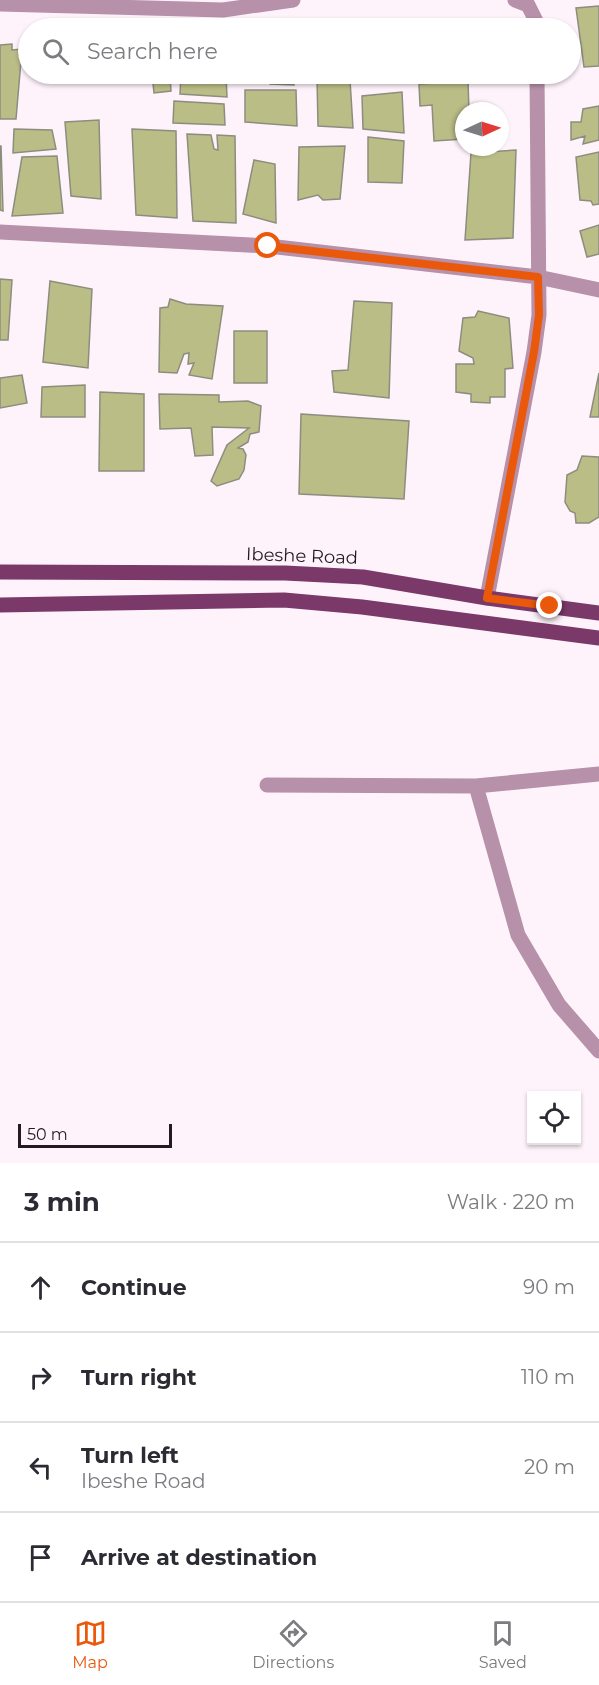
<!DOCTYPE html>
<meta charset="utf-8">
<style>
body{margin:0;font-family:Montserrat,sans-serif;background:#f2f2f3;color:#2b2b33}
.controls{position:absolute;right:18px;bottom:18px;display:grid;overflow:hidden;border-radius:0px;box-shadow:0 2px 4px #0004}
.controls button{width:54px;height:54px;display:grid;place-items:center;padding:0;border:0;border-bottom:2px solid #e1e1e2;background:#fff;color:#2b2b33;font:30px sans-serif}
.compass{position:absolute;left:455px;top:102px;width:54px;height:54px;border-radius:50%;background:#fff;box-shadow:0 2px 4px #0004;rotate:86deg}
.scale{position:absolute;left:18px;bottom:15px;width:154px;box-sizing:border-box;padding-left:6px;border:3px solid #201b1e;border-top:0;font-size:16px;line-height:21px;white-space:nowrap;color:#201b1e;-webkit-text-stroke:4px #fff3fb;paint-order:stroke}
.stop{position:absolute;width:18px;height:18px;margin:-14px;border:4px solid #ea580c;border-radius:50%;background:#fff}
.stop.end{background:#ea580c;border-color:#fff;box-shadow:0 2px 6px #0008}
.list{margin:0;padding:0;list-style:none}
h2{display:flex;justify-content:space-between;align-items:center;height:78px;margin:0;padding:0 24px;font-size:26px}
h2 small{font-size:20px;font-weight:400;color:#7c7c81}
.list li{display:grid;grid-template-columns:39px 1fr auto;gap:18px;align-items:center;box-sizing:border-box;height:90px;padding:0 24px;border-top:2px solid #e1e1e2}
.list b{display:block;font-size:22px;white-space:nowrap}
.list p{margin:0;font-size:20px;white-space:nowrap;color:#7c7c81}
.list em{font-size:20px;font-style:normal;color:#7c7c81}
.icon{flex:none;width:33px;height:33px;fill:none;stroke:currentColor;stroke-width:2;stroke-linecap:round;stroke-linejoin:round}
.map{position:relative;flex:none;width:599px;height:1163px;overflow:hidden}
.search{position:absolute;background:#fff;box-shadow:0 2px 4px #0004;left:18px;right:18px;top:18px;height:66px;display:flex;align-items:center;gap:15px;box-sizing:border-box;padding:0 21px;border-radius:33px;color:#7c7c81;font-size:22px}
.sheet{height:438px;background:#fff}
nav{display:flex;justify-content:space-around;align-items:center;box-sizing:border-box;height:84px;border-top:2px solid #e1e1e2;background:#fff;font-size:16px;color:#7c7c81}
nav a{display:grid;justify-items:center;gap:3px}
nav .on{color:#ea580c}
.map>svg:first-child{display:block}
.building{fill:#bbbd87;stroke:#8c8d7f;stroke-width:1.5}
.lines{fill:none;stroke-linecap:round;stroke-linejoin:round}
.minor{stroke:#b790aa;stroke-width:15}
.major{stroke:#7b396a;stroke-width:15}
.route{stroke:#ea580c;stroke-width:8}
.labels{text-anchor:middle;stroke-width:4.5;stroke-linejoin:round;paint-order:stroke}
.street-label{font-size:18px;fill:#201b1e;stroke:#fff3fb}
</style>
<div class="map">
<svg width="599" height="1163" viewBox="0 0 599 1163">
<rect width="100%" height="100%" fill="#fff3fb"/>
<path class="building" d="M599,6V66L584,67L576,8Z
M12,44V50L22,49L16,119H0V45Z
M152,74H170L171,91L154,93Z
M181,74H226L227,97L180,94Z
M271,74H293L294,85L270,84Z
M317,78L350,80L353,128L318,126Z
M468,81L469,111H464V139L434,141L432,105L420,106L419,84Z
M245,90H296L297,126L245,122Z
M402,92L404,133L363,129L362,96Z
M174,101L224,104L225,125L173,123Z
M599,106V140L583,144L585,136L571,140V122H581L583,109Z
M99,120L101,199L71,196L65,122Z
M14,129L52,130L56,149L13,153Z
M132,129L176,131L177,218L136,215Z
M187,134L211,135L214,149L218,150L217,135L235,136L236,223L193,221Z
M368,137L404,141L402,183L368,182Z
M0,146H1L3,211L0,210Z
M345,146L340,199L323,200L318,195L298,200L299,147Z
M516,150L513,238L465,240L471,153Z
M599,152V204L593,205L591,201L580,200L576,157Z
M57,156L63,213L12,216L22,157Z
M254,160L275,164L276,223L243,214Z
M599,225V254L587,257L580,231Z
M0,279L12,280L8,340H0Z
M50,281L92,289L88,368L43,362Z
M170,299L186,304L223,306L212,379L189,375L194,363L188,364L189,353L184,354L177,373L159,372L160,308L168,307Z
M354,301L392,303L389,398L334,392L332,371L348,370Z
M478,311L509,318L513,368L505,369V397H490V403L471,402V394L456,392V364H474L473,358L459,351L463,318L475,317Z
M234,331H267V383H234Z
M599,373V417H590Z
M22,375L27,403L0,408V378Z
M85,385V417H41L42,387Z
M100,392L144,394V471H99Z
M159,394L219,395V402L248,401L261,406L259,432L250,434L248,442L238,448L243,449L246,455L244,470L239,479L217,486L211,481L227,445L249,428L212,427L213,455L195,456L191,428L160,429Z
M301,414L409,421L404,499L299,494Z
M582,456L599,457V517L589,523H576L575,513L570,511L565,502L567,475L577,470Z"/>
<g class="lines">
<path class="minor" d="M515,0L528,5L537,23V28
M0,4L223,10L293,0
M0,232L268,246L538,277L599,290
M487,598L534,352L539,315L537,74
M267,785L476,786L599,774
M476,786L518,935L559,1005L599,1051"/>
<path class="major" d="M0,572L285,573L363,577L487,598L599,613
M0,605L284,600L362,607L599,638"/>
</g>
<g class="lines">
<path class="route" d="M268,246L538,277L539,315L534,352L487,598L550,606"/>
</g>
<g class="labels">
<g class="street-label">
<text transform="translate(302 556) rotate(2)" y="6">Ibeshe Road</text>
</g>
</g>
</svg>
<div class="controls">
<button><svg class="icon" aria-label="locate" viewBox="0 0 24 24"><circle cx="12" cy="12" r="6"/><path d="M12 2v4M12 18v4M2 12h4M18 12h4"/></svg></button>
</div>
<svg class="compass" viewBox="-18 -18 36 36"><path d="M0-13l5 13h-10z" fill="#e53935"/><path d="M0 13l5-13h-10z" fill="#7c7c81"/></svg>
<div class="scale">50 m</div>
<div class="stop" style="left:268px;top:246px"></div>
<div class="stop end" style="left:550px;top:606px"></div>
<div class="search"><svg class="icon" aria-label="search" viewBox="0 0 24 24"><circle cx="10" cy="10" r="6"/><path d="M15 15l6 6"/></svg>Search here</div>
</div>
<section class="sheet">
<h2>3 min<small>Walk · 220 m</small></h2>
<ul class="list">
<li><svg class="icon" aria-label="ahead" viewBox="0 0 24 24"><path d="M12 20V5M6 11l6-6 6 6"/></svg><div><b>Continue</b></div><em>90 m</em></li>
<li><svg class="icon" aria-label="right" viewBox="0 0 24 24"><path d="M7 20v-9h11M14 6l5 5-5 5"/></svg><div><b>Turn right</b></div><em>110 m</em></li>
<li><svg class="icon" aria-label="left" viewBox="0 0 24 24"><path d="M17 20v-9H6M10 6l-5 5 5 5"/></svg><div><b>Turn left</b><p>Ibeshe Road</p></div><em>20 m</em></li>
<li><svg class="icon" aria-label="arrive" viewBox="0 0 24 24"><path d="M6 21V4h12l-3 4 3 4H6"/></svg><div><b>Arrive at destination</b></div></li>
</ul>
</section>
<nav>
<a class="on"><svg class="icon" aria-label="map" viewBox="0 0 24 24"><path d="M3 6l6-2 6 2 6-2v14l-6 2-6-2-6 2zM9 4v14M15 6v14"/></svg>Map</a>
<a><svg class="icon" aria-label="directions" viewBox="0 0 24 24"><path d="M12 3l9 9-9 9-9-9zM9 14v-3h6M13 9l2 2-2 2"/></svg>Directions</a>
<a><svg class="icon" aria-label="saved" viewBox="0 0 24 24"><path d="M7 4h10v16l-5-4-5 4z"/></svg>Saved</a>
</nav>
